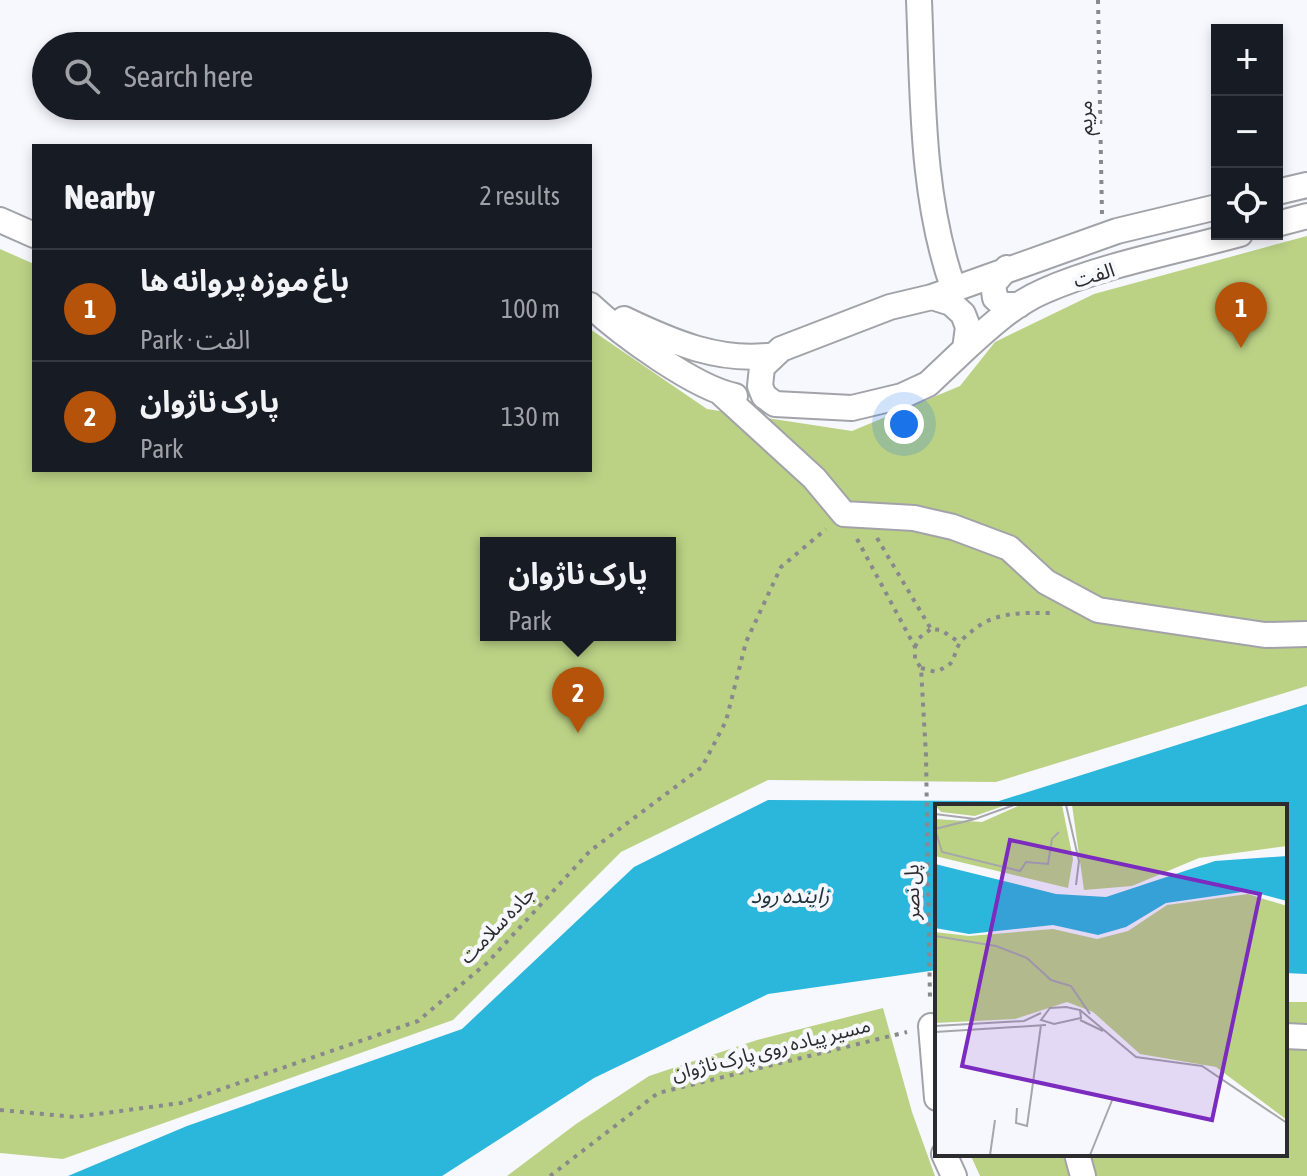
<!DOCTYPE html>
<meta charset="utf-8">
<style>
body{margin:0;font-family:"Asap Condensed","Noto Sans Arabic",sans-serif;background:#20242c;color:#f1f3f6}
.controls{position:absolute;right:24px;top:24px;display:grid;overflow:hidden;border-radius:0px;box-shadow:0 4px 12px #0003}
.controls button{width:72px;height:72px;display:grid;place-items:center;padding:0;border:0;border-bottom:2px solid #363941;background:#171b24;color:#f1f3f6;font:40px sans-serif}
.you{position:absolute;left:904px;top:424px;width:28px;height:28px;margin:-20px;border:6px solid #fff;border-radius:50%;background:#1a73e8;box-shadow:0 0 0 12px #1a73e833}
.badge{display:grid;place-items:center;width:52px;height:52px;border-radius:50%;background:#b45309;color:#fff;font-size:26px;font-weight:700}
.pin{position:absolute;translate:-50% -66px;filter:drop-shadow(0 2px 4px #0008)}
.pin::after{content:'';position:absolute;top:42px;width:28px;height:24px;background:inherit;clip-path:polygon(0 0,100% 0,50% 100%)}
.popup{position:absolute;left:480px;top:537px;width:196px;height:104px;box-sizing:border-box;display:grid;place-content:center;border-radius:0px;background:#171b24;filter:drop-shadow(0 2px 6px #0005);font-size:26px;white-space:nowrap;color:#9ea1a6}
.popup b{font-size:30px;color:#f1f3f6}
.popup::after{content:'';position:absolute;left:50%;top:100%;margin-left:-16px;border:16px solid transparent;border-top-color:#171b24}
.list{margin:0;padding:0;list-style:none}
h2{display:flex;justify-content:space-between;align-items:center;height:104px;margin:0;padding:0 32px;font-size:34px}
h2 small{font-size:26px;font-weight:400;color:#9ea1a6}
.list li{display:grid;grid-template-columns:52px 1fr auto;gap:24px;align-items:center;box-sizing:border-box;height:112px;padding:0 32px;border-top:2px solid #363941}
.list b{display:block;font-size:30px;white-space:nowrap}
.list p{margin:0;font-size:26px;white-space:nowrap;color:#9ea1a6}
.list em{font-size:26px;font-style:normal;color:#9ea1a6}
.icon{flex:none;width:44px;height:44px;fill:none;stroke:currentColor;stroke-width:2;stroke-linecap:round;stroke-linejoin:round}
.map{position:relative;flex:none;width:1307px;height:1176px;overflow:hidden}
.search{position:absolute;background:#171b24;box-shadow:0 4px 12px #0003;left:32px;top:32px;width:560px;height:88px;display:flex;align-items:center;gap:20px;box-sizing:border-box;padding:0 28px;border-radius:44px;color:#9ea1a6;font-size:30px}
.panel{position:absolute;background:#171b24;box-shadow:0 4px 12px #0003;left:32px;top:144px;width:560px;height:328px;border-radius:0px}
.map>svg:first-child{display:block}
.green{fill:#bbd285;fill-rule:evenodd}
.water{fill:#2bb6dc}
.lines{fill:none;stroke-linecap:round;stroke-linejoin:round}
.minor-casing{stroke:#a2a2a9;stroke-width:28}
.path{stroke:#88888d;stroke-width:4;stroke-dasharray:4 6;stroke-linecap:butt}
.minor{stroke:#fff;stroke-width:24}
.labels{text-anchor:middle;stroke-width:8;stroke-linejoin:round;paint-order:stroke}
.street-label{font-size:20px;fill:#2c2c2f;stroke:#f7f7fe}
.water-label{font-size:22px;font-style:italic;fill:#1d333b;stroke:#f7f7fe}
.inset-road{fill:none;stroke:#a6a6ab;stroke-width:2}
.view{fill:#7b2cbf;fill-opacity:0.15;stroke:#7b2cbf;stroke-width:4}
.inset-edge{fill:none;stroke:#2c2c2f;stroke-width:4}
</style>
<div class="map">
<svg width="1307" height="1176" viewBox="0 0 1307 1176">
<rect width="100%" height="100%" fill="#f7f7fe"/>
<path class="green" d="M1307,236V686L996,782L768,780L621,852L453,1020L63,1159L0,1153V249L34,264V470H590V329L707,409L852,431L960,386L995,342L1094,294ZM486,543H670V635H486Z
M1285,1002H1307V1176H980L970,1154H1285Z
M883,1008L912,1112L935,1176H507L576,1124L649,1076L757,1040Z"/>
<path class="water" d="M1307,704V974L1285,973V806H937V970L768,994L594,1078L442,1176H68L187,1126L462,1029L634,867L768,800L999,801Z"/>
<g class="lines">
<defs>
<path id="minor" d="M919,0C923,96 921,196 953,287
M1277,192L1307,185
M0,220L34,235
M1277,224L1307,216
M1007,268L993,284L995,298L1003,305H1019
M932,297L951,303L963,314L968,327L965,349L928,384L902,396L852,408L775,404L764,396L760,386L762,367L781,349L890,307Z
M932,297L1117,231L1217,207
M590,305C621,334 695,388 735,396
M624,319C672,342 720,363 774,355
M965,349C989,327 1014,304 1044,291C1103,265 1178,251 1240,234
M722,394L814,478L844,514L914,518L953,527L1009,548L1046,582L1098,610L1265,635L1307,634
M931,1026L937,1098
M1285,1036L1307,1037
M944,1154L954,1176
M1077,1154L1083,1176"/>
</defs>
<use href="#minor" class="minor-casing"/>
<path class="path" d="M1098,0L1102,214
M877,538L931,629L941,630L959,642
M857,539L915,647V659L921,668L926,756L930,1002
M915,647L919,638L931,629
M921,668L936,672C958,661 950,663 959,644C961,639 968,635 972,631C996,611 1022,613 1051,613
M0,1110L75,1117L181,1103L418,1021L488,962L590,851L702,767L726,721L746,642L781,567L826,529
M550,1176L658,1093L907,1032"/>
<use href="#minor" class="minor"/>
</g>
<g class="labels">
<g class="street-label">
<text transform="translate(1085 118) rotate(-91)" y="7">مریم</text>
<text transform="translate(1094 275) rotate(-17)" y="7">الفت</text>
<text transform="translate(912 892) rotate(-91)" y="7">پل نصر</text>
<text transform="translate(497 925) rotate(-46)" y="7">جاده سلامت</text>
<text transform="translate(771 1049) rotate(-14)" y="7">مسیر پیاده روی پارک ناژوان</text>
</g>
<g class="water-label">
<text x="790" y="903">زاینده رود</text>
</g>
</g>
<g transform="translate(935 804)">
<rect width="352" height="352" fill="#f7f7fe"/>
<path d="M0,1H71L40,12L6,8ZM85,1H127L138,55L133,84L0,52V15L47,18ZM137,1H352V42L264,54L197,82L149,86ZM313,90L352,102V316L281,263L205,250L158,208L132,198L80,215L0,219V128L34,132L118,125L162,135L193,127L232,101Z" fill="#bbd285"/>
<path d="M352,52V97L314,87L231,99L191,123L163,131L118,121L34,130L0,124V60L121,90L171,93L280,57Z" fill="#2bb6dc"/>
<path class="inset-road" d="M131,1L144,57L141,81M0,10L40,15L79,1M40,15L0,25L7,48L85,67L91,58L113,60L117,35L124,28M0,132L61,142L92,154L116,176L136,182L155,210M131,203L145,206L146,214L119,220L106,216L115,204ZM145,206L201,253L267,262L352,319M145,216L168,227M0,222L89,217L106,209M0,228L111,221M82,304L81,319L92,322L106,221M55,351L60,316M155,351L178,294"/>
<path class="view" d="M75,36L325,90L277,316L27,262Z"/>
<rect width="352" height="352" class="inset-edge"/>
</g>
</svg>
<div class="controls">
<button>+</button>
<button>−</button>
<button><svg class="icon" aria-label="locate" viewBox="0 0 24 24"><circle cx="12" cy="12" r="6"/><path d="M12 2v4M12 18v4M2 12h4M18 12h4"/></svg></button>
</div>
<div class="you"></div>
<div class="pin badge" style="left:1241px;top:348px">1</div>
<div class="pin badge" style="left:578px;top:733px">2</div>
<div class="popup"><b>پارک ناژوان</b>Park</div>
<div class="search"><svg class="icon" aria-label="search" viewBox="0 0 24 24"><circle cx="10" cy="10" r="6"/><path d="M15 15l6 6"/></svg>Search here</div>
<section class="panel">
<h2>Nearby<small>2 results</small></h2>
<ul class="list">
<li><span class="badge">1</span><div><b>باغ موزه پروانه ها</b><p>Park · الفت</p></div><em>100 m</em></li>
<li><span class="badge">2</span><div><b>پارک ناژوان</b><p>Park</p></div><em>130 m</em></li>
</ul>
</section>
</div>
